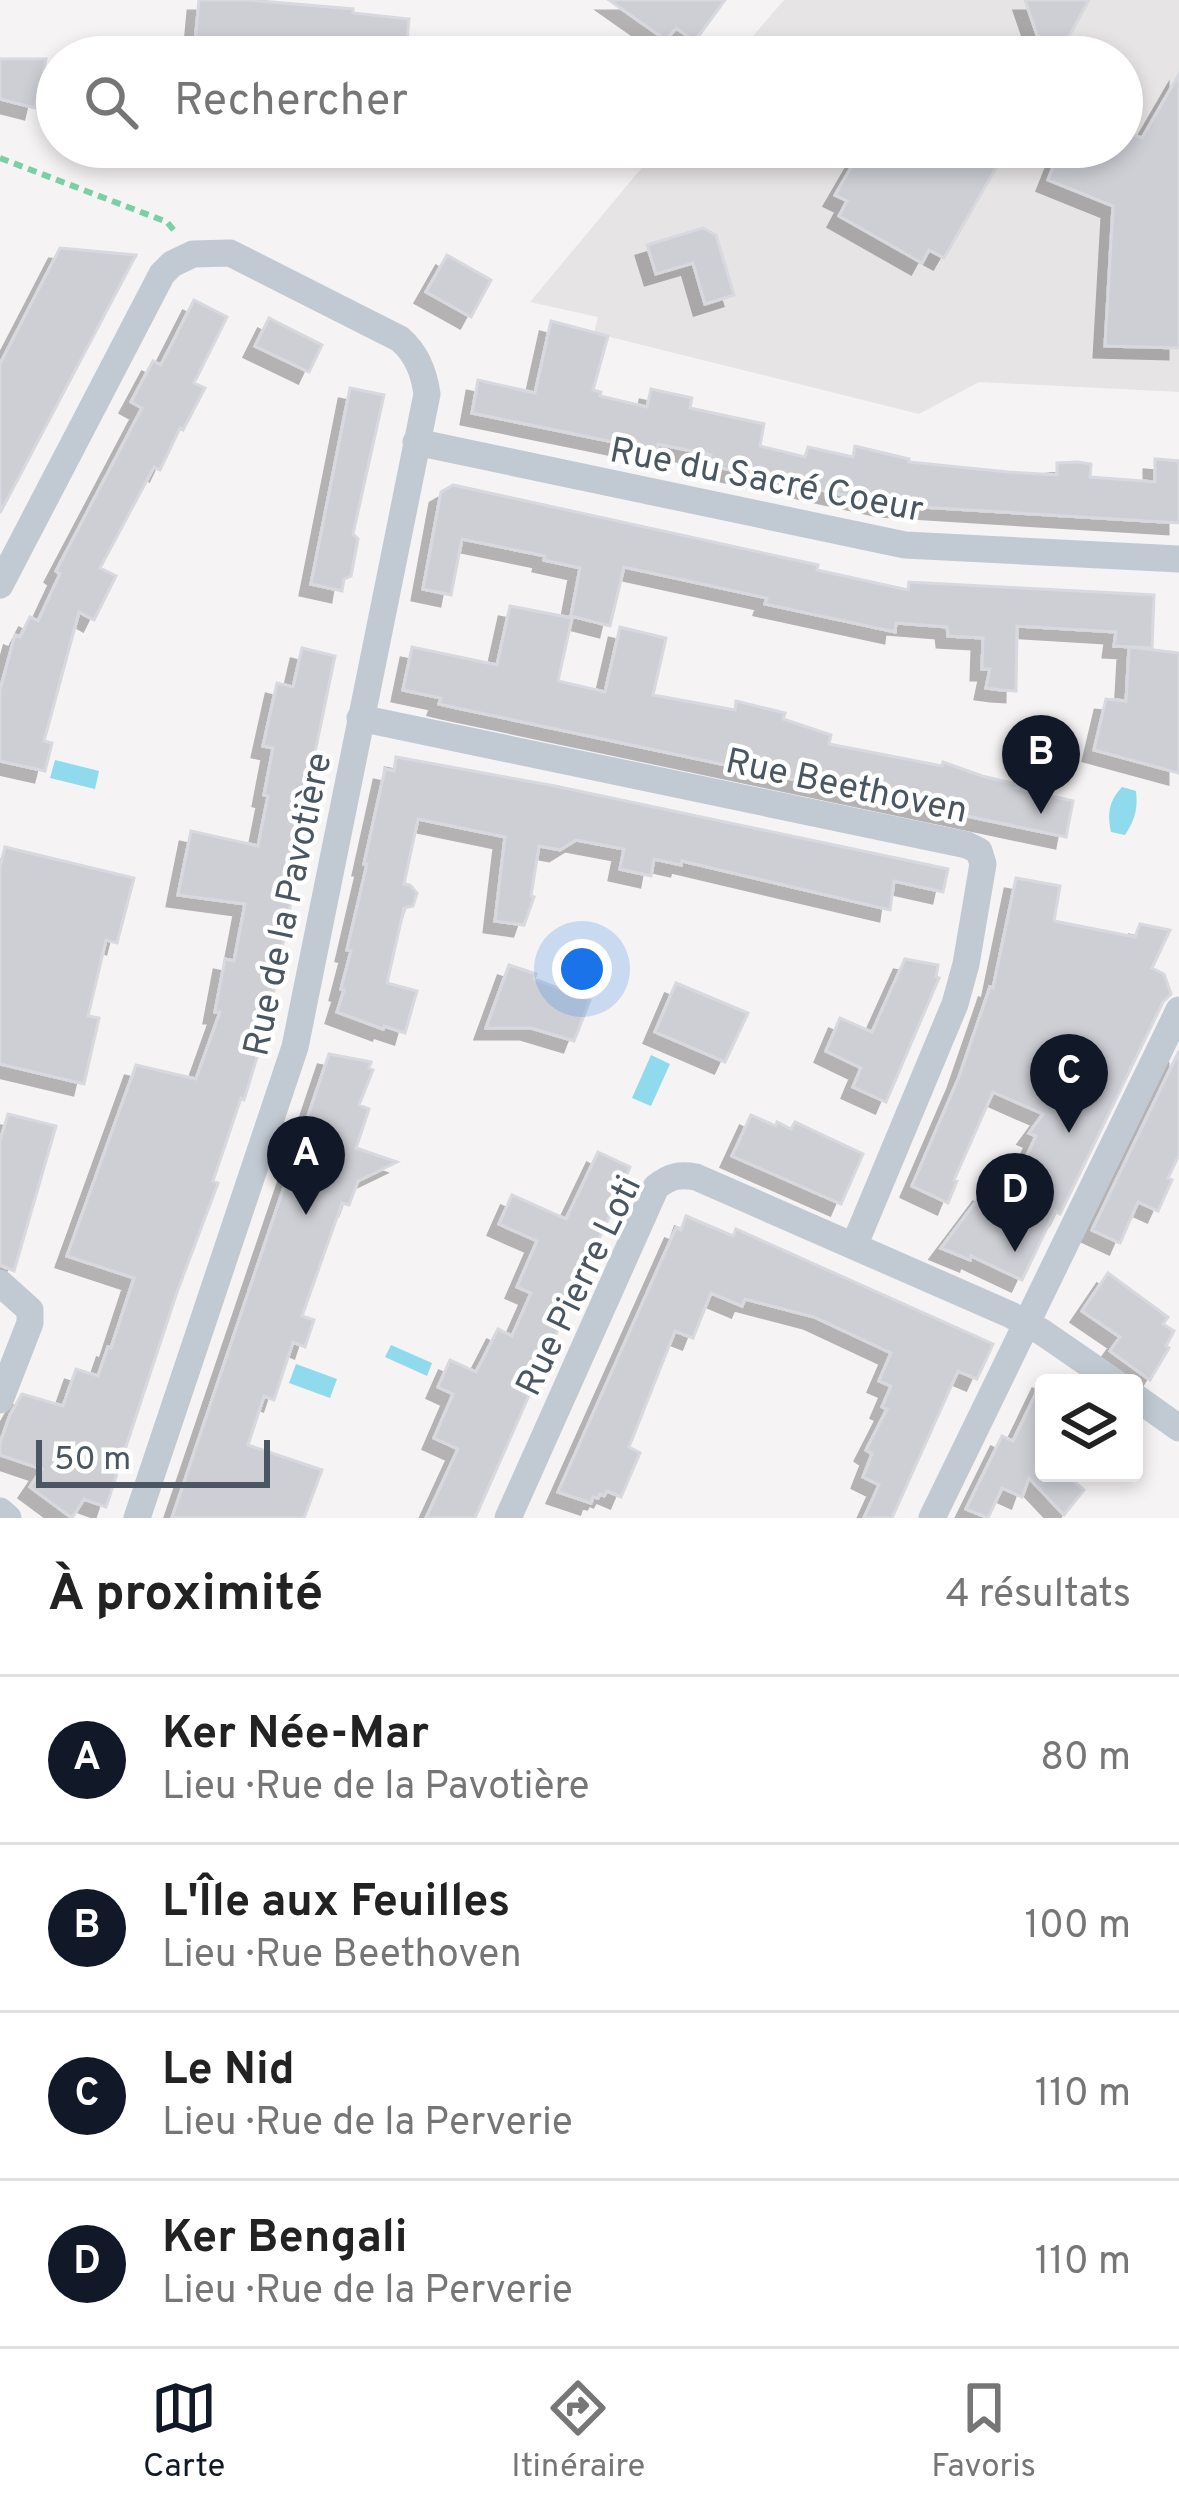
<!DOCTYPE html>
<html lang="fr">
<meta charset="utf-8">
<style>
body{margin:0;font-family:Overpass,sans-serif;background:#f6f6f6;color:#222}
.controls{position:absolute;right:36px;bottom:36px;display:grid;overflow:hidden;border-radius:12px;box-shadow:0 6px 18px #0003}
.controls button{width:108px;height:108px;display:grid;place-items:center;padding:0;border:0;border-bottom:3px solid #e0e0e0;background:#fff;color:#222;font:60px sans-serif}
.scale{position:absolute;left:36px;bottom:30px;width:234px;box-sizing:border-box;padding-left:12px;border:6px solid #4a5661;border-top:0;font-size:33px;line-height:42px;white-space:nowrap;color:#4a5661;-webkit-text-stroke:9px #fff;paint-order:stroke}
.you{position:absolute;left:582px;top:969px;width:42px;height:42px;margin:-30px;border:9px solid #fff;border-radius:50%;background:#1a73e8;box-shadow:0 0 0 18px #1a73e833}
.badge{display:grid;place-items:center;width:78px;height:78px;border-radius:50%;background:#111827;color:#fff;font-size:39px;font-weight:700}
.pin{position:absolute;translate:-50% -99px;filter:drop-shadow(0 3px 6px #0008)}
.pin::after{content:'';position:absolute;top:63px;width:42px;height:36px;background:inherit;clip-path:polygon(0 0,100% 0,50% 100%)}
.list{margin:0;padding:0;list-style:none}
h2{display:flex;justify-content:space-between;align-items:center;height:156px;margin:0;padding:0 48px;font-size:51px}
h2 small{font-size:39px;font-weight:400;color:#767676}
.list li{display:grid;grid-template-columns:78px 1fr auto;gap:36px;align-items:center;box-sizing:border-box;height:168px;padding:0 48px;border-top:3px solid #e0e0e0}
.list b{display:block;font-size:45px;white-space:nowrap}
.list p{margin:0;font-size:39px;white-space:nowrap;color:#767676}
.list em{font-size:39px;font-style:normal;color:#767676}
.icon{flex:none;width:66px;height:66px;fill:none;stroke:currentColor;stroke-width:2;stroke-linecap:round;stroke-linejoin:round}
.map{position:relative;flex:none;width:1179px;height:1518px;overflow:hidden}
.search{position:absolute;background:#fff;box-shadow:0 6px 18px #0003;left:36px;right:36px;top:36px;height:132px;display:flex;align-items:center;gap:30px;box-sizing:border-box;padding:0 42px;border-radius:66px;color:#767676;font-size:45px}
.sheet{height:828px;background:#fff}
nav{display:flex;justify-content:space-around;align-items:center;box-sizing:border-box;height:168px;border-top:3px solid #e0e0e0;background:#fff;font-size:33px;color:#767676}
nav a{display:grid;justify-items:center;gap:6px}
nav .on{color:#111827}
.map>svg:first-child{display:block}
.education{fill:#e6e4e5}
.water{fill:#90daee}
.building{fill:#cdcfd5;stroke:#d7d9de;stroke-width:3;filter:url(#shadow)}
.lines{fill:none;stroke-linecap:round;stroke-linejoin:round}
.path{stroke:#7ad0a6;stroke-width:6;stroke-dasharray:9 6;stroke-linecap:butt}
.minor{stroke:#c1cad2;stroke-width:27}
.labels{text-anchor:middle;stroke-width:9;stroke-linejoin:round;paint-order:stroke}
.street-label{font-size:36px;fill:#4a5661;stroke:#fff}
</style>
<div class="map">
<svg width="1179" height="1518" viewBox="0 0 1179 1518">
<defs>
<filter id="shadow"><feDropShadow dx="-11" dy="11" stdDeviation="0" flood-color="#0004"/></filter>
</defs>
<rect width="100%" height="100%" fill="#f5f3f3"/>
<path class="education" d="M784,0H1179V392L979,382L919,414L594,333L598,317L530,302L659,147H1122V57H735Z"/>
<path class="water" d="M55,760L99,771L95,789L50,778Z
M1122,787L1136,791C1138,809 1135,820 1125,835L1111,832C1107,813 1109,801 1122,787Z
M651,1055L670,1064L651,1106L632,1098Z
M391,1345L432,1363L427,1376L385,1357Z
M296,1364L337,1379L330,1398L289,1383Z"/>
<path class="building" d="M199,0H248L353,9V13L409,19L406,49L350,41L349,57H305L222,50V46L195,43Z
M609,0H725L695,41L676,28L666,40Z
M1025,0H1089L1062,49L1037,35Z
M0,59H46L35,108L0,99Z
M1179,74V348L1105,346L1113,206L1048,180L1061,147H1122V131L1142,138Z
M863,147H1008L944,258L929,250L922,263L839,216L847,201L835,195Z
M703,228L716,235L734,295L705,304L693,263L656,274L647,245Z
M60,248L136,255L0,513V364Z
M447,255L491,280L471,317L426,292Z
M194,300L227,317L194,383L205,388L183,430L180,428L160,470L154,467L100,568L116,576L94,620L79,612L44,741L52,743L45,771L0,761V690L15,635L20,637L30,617L38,621L60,574L56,571L142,408L131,402L153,361L161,365Z
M269,318L322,345L309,372L255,346Z
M551,321L608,336L593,390L601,392L600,396L647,407L651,389L692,398L690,408L764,424L760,446L805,457L808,447L853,457L855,446L909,459V462L1008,472L1057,475V463L1078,462L1091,464L1090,477L1155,482V459L1179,461V523L889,505L708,465L711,455L658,444L657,451L472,413L478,380L535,393Z
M350,388L384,395L353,534L358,539L351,576L344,579L342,591L311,584Z
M453,485L818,565L817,570L908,590L909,582L1154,595L1152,648L1114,646L1116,632L1017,626L1016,691L1001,690L986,688L990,669H982L983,638L948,636L947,627L896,623L895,632L765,604L767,598L624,567L610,626L571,616L580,568L544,560L545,556L462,539L451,595L423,589L441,492Z
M510,606L572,618L558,681L605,692L620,627L666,638L653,695L735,710L736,701L785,713L783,719L831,735L829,744L942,766L943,762L982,776L1017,784L1016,788L1073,801L1066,837L452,707L439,704L441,698L403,690L412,647L497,665Z
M1129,647L1179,653V773L1094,750L1106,699L1126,701Z
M302,648L335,656L313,762L318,763L268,1021L244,1100L241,1098L213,1181L218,1183L177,1292L106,1507L84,1499L72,1518L30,1487L42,1469L0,1455V1443L10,1415L22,1394L63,1406L76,1369L98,1376L108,1347L111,1348L134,1278L67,1256L136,1065L196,1079L220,1012H215L225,959L234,961L245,904L178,895L191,831L258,846L268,796L264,795L273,748L263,746L277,683L293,687Z
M396,757L555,786L948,869L943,892L894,881L890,910L682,861L681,865L654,859L651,876L620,869L624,849L576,840L560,850L539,846L531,896L534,897L524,925L495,921L505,837L418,819L404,884L410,885L417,893L413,906L404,908L387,983L417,991L405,1033L384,1026L383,1029L337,1012L344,990L341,989L351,951L347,950L367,864H364L385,769L394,771Z
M5,847L134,878L117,943L106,940L88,1016L99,1018L84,1084L0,1064V867Z
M1016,878L1060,886L1054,921L1135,937L1140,924L1170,930L1152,968L1164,974L1171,994L1163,1002L1060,1214L1055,1211L1022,1280L971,1256L970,1260L941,1248L984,1191L1006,1200L1036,1136L1029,1133L1043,1114L993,1092L954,1180L957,1181L948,1203L912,1186L959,1077L990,987L993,988Z
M905,959L938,965L936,977L939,978L886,1102L853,1087L861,1068L826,1051L840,1018L872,1032Z
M509,965L536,974L534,979L590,1000L574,1041L531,1028H486Z
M676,983L748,1013L725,1062L655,1032Z
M1179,1051V1155L1168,1178L1172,1180L1158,1211L1138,1202L1120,1243L1092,1230Z
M329,1054L371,1062L369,1068L373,1070L359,1105L369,1109L356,1148L397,1162L358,1181L349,1205L342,1203L302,1316L314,1320L305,1347L293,1342L274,1400L264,1396L248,1445L322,1470L304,1518H172Z
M8,1114L56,1126L14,1271L0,1265V1141Z
M751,1115L776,1126L777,1122L791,1129L795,1122L863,1154L841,1204L732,1156Z
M598,1152L630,1167L626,1177L628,1179L565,1308L567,1309L475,1518H426L458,1449L434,1438L453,1394L438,1387L450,1360L476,1372L498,1329L512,1336L531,1293L517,1287L537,1241L499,1224L512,1195L566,1219Z
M686,1216L733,1236L736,1229L993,1344L977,1379L958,1371L892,1518H864L879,1485L863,1477L872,1454L866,1450L887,1409L882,1407L891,1386L879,1381L891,1353L814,1317L745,1299L742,1306L711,1293L693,1338L675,1331L629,1447L640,1453L621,1497L607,1491L604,1496L600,1494L598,1498L593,1497L591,1503L558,1492L676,1228L681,1230Z
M1108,1273L1168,1317L1163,1324L1174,1331L1166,1346L1169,1348L1150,1380L1110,1351L1120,1337L1082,1311Z
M1044,1377V1473H1064L1084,1490L1064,1515L1029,1478L1022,1497L1002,1488L988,1518L966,1509L1002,1436L1013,1441Z"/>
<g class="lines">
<path class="path" d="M0,158L167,222L177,234"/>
<path class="minor" d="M416,442L905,545L1179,559
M0,585L162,274L172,264L193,254L230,253L400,339C417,354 424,372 427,394L295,1047L137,1518
M360,718L967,845L979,851L983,864L966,964L955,1004L854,1246
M0,1283L30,1310V1323L0,1400
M1134,1396L1179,1428
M0,1511L8,1518
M508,1518L656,1187C670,1176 679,1174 696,1177L1011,1315L1042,1332L1116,1383
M932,1518L1179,1010"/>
</g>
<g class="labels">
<g class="street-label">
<text transform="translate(767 478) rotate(11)" y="13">Rue du Sacré Coeur</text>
<text transform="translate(847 784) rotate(12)" y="13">Rue Beethoven</text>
<text transform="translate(286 904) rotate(-78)" y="13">Rue de la Pavotière</text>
<text transform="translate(577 1285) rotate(-64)" y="13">Rue Pierre Loti</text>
</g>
</g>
</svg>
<div class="controls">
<button><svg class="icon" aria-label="layers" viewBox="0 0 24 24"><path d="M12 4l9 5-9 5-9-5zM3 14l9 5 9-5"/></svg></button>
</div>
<div class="scale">50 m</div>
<div class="you"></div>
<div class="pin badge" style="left:306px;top:1215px">A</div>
<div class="pin badge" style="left:1041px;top:814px">B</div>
<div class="pin badge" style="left:1069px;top:1133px">C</div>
<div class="pin badge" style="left:1015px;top:1252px">D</div>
<div class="search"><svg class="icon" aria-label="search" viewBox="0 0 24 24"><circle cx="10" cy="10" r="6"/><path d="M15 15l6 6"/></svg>Rechercher</div>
</div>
<section class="sheet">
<h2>À proximité<small>4 résultats</small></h2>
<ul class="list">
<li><span class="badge">A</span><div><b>Ker Née-Mar</b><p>Lieu · Rue de la Pavotière</p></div><em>80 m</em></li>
<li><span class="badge">B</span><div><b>L'Île aux Feuilles</b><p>Lieu · Rue Beethoven</p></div><em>100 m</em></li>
<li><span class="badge">C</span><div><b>Le Nid</b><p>Lieu · Rue de la Perverie</p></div><em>110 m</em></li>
<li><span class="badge">D</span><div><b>Ker Bengali</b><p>Lieu · Rue de la Perverie</p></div><em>110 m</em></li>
</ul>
</section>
<nav>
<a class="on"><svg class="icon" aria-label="map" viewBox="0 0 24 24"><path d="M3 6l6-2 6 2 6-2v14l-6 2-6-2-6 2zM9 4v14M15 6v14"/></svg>Carte</a>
<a><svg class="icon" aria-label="directions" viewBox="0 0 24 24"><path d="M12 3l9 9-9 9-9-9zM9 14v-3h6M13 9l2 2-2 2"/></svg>Itinéraire</a>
<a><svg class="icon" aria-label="saved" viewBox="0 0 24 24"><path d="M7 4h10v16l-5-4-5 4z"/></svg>Favoris</a>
</nav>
